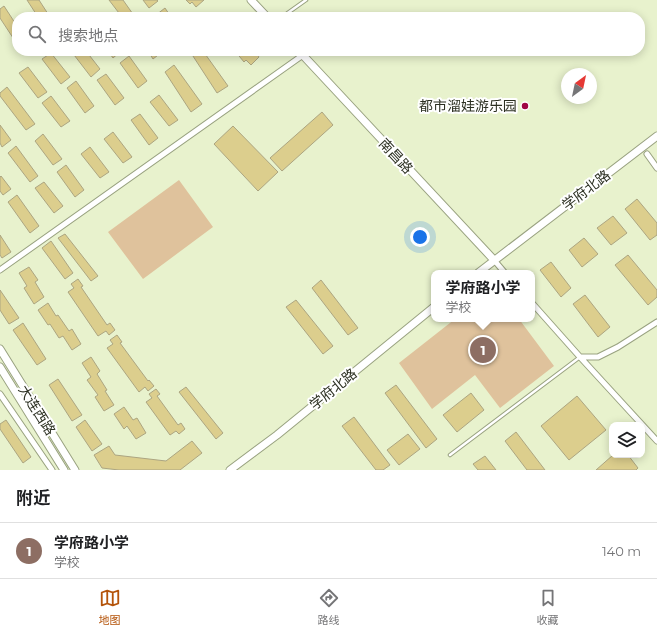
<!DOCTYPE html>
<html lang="zh">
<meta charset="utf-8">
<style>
body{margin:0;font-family:Montserrat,"Noto Sans SC",sans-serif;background:#f6f6f6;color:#202124}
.controls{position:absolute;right:12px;bottom:12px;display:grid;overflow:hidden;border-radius:8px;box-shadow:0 2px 10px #0003}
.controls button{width:36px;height:36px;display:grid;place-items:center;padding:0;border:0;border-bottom:1px solid #e0e0e0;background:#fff;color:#202124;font:20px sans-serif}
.compass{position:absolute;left:561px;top:68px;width:36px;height:36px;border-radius:50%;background:#fff;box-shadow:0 2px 10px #0003;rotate:33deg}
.you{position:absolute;left:420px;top:237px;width:14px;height:14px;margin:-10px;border:3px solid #fff;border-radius:50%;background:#1a73e8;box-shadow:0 0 0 6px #1a73e833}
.badge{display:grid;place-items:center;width:26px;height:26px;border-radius:50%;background:#b45309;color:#fff;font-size:13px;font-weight:700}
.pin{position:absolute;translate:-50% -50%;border:2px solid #fff;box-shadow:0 1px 4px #0006}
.popup{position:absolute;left:431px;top:270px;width:104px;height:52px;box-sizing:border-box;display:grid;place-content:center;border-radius:8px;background:#fff;filter:drop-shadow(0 1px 3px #0005);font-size:13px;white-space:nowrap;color:#757577}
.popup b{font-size:15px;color:#202124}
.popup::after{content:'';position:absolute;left:50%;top:100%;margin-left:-8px;border:8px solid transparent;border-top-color:#fff}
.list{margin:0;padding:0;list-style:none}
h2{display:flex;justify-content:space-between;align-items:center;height:52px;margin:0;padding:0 16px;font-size:17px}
h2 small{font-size:13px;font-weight:400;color:#757577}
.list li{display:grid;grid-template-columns:26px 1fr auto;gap:12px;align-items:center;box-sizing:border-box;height:56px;padding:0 16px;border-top:1px solid #e0e0e0}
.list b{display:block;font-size:15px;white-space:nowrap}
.list p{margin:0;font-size:13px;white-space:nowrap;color:#757577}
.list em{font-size:13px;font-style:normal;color:#757577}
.icon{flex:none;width:22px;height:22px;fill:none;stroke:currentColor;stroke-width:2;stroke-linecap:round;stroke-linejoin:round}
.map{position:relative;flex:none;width:657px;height:470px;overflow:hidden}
.search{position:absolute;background:#fff;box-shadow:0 2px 10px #0003;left:12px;right:12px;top:12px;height:44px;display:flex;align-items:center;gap:10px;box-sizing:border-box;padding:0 14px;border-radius:16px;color:#757577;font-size:15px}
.sheet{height:108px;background:#fff}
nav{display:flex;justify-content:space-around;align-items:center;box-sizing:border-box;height:56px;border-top:1px solid #e0e0e0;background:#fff;font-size:11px;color:#757577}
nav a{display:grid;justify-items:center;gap:2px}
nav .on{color:#b45309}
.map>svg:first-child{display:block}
.green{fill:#dfc29c}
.building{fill:#dcce8d;stroke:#aca581}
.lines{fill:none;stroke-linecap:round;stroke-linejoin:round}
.lane-casing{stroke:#99a280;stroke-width:4.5}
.street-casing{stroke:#99a280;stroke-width:7}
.secondary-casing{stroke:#99a280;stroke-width:9}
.lane{stroke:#fff;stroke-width:2.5}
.street{stroke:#fff;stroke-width:5}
.secondary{stroke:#fff;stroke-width:7}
.poi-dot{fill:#a00444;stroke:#fff;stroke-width:1.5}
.labels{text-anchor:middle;stroke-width:4;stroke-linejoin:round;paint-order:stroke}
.poi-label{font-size:14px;fill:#2c3022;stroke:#fff;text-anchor:end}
.street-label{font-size:14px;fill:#2c3022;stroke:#fff}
</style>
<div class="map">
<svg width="657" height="470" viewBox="0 0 657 470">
<rect width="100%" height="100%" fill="#e8f2cd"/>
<path class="green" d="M179,180L213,227L143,279L108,232Z
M455,319H519L554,366L500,408L475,375L432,409L399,363Z"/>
<path class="building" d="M27,0H39L50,17H38Z
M109,0H123L135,17H122Z
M143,0H157L158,1L149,8Z
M186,0H204L196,7L192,2L190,4Z
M4,6L17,26V44L0,18V9Z
M165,8L171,17H158L156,15Z
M71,51H86L100,69L91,77Z
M108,51H121L113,58Z
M148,51H161L162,52L153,59Z
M195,51H203L228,86L217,93L191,53Z
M235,51H255L259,57L251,65L246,60L244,62Z
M51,53L70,77L61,84L42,59Z
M129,56L147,81L138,88L120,63Z
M174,65L202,104L191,112L165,72Z
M28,67L47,92L38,98L19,73Z
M106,74L124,98L115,105L97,80Z
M76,81L94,106L85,113L67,88Z
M7,87L35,124L26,130L0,96V93Z
M159,95L178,120L169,126L150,102Z
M51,96L70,121L61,127L42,103Z
M322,112L333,125L282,171L270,158Z
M140,114L158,138L149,145L131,120Z
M0,125L11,140L2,147L0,143Z
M233,126L278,172L258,191L214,144Z
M113,132L132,157L123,163L104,139Z
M43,134L62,159L53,165L35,141Z
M16,146L38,176L30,182L8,153Z
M90,147L109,172L100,178L81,154Z
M66,165L84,190L75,197L57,172Z
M1,176L11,189L3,195L0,191V177Z
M44,182L63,206L54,213L35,188Z
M17,195L39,226L30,233L8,202Z
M637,199L657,223V235L650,240L625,209Z
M613,216L627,233L611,245L597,228Z
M65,234L98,276L91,281L58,238Z
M0,235L11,252L2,258L0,255Z
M584,238L598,254L582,267L569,250Z
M51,241L73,273L65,279L42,248Z
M628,255L657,290V297L648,305L615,265Z
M551,262L571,288L561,297L540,270Z
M29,267L38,280L35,282L44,297L34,304L24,288L27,286L19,273Z
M78,279L83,286L81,287L107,325L110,323L115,330L109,335L106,331L98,336L68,292L74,288L71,284Z
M321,280L358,328L348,335L312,288Z
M0,290L19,318L9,324L0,310Z
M585,295L610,327L598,337L573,304Z
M296,300L333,346L323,354L286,307Z
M48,303L56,316L58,315L69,331L72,329L81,344L72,350L63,336L59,338L50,324L48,325L38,310Z
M23,323L46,359L37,365L13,330Z
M117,335L122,342L120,343L148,381L149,380L154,386L148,391L145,387L139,392L107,348L113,344L110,340Z
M91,357L100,371L97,374L107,390L105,391L114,405L104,411L95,397L98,395L87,380L91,377L82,363Z
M58,379L82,415L72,421L49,385Z
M396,385L437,439L426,448L385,393Z
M186,387L223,433L216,439L179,392Z
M156,389L160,394L157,396L178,425L181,423L185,429L179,434L176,431L170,435L146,402L152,398L149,394Z
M471,393L484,410L457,432L443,415Z
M577,396L606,430L569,460L541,426Z
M124,407L133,420L137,418L146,433L136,439L127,426L124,429L114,414Z
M354,417L390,465L383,470H376L342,426Z
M6,420L31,457L23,463L0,429V424Z
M85,420L102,444L92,451L76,427Z
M516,432L545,470H527L505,441Z
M408,434L420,449L399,465L387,450Z
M192,441L202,453L180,470H119L102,468L94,455L109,446L115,455L166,461Z
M613,455H628L638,468L636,470H596Z
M485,456L496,470H478L473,464Z"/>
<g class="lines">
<defs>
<path id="lane" d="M282,17L306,0
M450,455L580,357"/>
<path id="street" d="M647,154L657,168
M494,260L505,273
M0,270L303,55
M532,303L580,357H598L618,347L657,322
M580,357L657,441
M0,394L52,470"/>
<path id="secondary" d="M251,0L267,17
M299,51L494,260
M478,273L657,136
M0,349L75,470
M0,367L64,470
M230,470L277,435L434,307"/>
</defs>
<use href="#lane" class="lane-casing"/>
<use href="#street" class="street-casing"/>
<use href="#secondary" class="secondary-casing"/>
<use href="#lane" class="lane"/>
<use href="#street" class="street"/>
<use href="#secondary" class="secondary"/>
</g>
<circle class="poi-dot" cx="525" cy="106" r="4"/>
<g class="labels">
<g class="poi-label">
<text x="517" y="111">都市溜娃游乐园</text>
</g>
<g class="street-label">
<text transform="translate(396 156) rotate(47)" y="5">南昌路</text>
<text transform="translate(586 190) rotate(-37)" y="5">学府北路</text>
<text transform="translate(333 389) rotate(-39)" y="5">学府北路</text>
<text transform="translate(37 410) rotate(58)" y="5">大连西路</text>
</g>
</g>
</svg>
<div class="controls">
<button><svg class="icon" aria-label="layers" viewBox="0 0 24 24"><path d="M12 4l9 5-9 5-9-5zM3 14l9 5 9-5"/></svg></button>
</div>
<svg class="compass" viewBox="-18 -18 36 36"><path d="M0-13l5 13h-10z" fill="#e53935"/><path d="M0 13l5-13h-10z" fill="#757577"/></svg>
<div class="you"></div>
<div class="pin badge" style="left:483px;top:350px;background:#8d6e63">1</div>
<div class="popup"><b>学府路小学</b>学校</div>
<div class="search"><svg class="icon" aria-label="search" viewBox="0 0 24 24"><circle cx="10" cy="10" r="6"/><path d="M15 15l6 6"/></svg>搜索地点</div>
</div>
<section class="sheet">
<h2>附近<small></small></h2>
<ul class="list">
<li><span class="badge" style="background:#8d6e63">1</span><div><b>学府路小学</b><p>学校</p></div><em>140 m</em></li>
</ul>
</section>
<nav>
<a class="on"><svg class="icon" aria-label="map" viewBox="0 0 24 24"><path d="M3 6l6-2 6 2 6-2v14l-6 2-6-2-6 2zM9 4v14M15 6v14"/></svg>地图</a>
<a><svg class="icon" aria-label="directions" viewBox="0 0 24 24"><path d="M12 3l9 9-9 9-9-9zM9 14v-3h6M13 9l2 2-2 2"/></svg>路线</a>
<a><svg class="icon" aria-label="saved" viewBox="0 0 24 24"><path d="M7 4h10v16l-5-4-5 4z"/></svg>收藏</a>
</nav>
